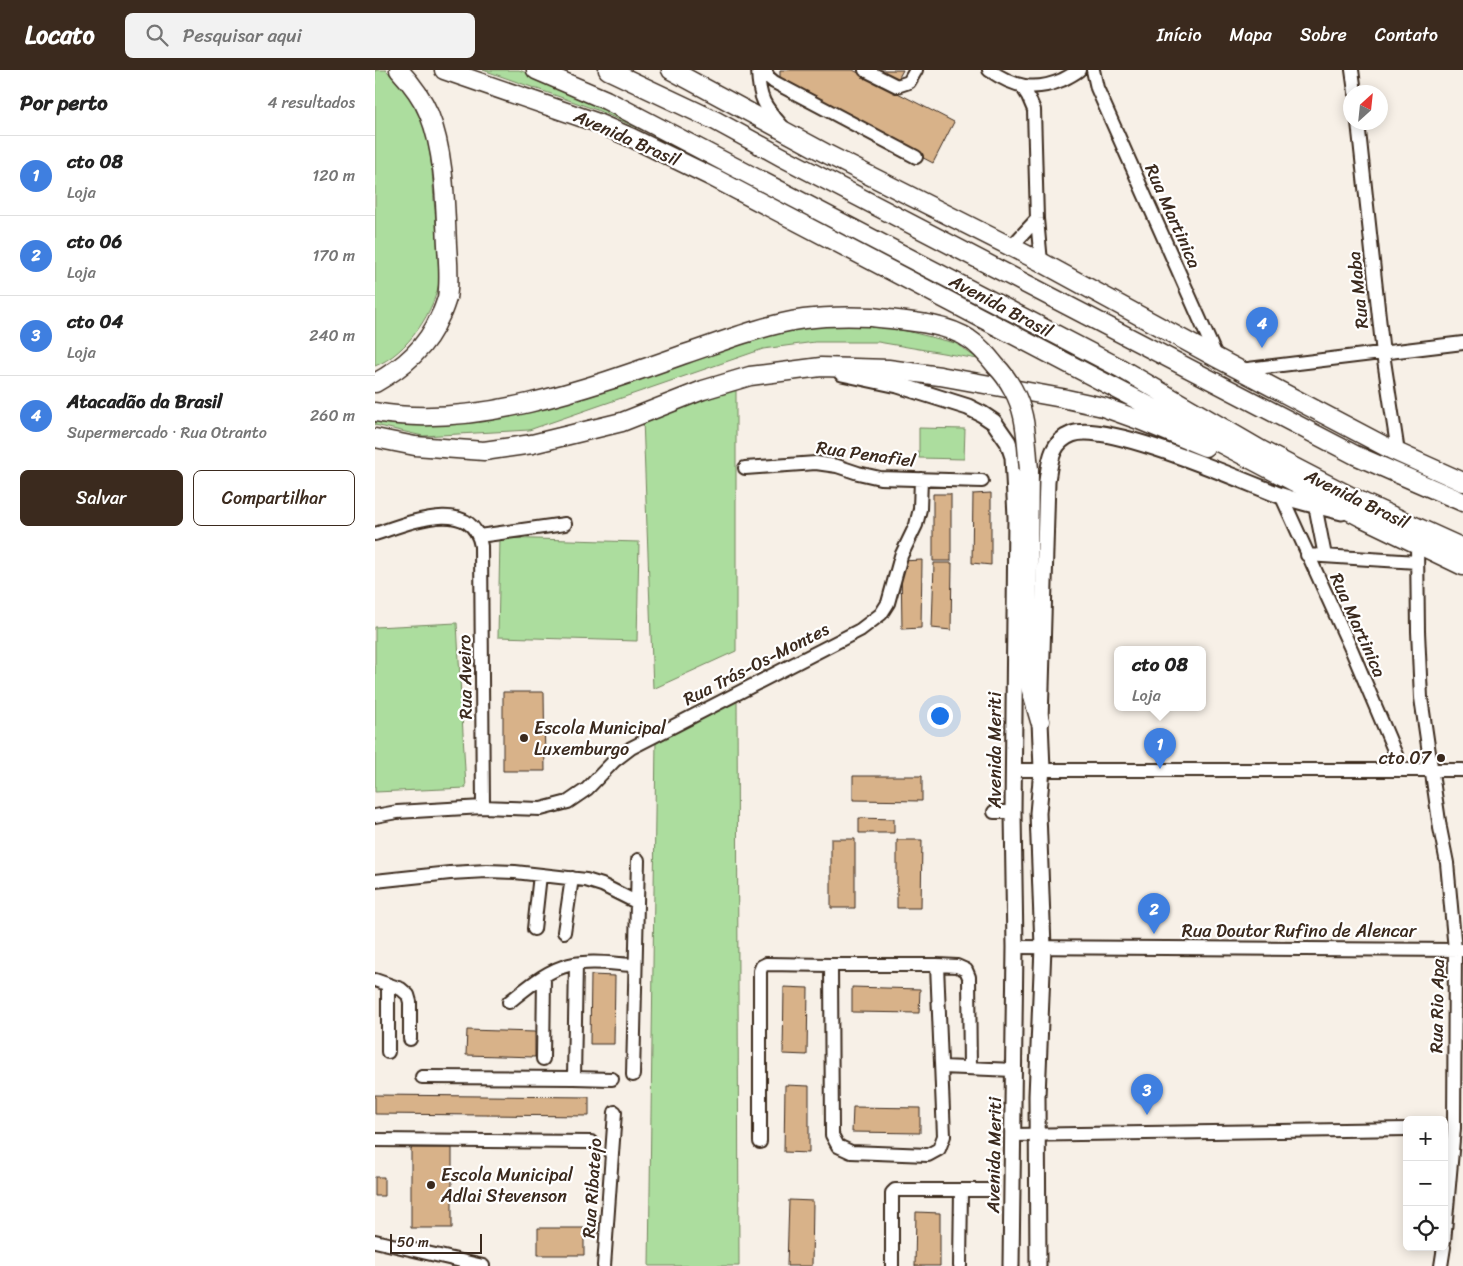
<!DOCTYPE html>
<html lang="pt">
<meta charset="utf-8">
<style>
body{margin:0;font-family:Sriracha,sans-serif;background:#f2f2f2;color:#222}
.controls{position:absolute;right:15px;bottom:15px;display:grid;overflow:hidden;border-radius:8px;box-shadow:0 2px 12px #0003}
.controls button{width:45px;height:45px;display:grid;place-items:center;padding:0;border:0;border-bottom:1px solid #e0e0e0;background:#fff;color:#222;font:25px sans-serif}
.compass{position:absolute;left:968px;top:15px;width:45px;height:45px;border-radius:50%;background:#fff;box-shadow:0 2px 12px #0003;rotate:27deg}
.scale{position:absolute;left:15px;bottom:12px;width:92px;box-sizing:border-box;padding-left:5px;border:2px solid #3b2a1e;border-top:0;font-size:14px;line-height:18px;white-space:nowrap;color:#3b2a1e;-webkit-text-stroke:4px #fff;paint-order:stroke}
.you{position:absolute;left:564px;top:645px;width:18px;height:18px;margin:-12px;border:4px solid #fff;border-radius:50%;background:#1a73e8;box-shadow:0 0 0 8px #1a73e833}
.badge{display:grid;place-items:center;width:32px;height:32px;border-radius:50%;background:#3b2a1e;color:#fff;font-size:16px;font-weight:700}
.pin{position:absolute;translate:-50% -41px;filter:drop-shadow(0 1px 2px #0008)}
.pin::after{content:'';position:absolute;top:26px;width:18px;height:15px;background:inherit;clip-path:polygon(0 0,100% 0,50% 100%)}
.popup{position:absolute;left:739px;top:576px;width:92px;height:65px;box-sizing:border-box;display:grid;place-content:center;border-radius:8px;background:#fff;filter:drop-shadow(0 1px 4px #0005);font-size:16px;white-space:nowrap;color:#767676}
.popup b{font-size:19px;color:#222}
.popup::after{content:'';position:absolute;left:50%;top:100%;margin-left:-10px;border:10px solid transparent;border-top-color:#fff}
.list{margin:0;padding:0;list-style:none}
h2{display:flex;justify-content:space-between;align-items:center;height:65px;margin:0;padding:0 20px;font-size:21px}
h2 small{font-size:16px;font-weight:400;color:#767676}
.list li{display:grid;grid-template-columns:32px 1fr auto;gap:15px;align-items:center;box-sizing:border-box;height:80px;padding:0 20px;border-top:1px solid #e0e0e0}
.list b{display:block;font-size:19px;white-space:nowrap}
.list p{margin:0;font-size:16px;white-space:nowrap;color:#767676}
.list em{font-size:16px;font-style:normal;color:#767676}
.actions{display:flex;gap:10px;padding:15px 20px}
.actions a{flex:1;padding:11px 0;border:1px solid #3b2a1e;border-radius:8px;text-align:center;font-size:18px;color:#3b2a1e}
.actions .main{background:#3b2a1e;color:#fff}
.icon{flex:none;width:28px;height:28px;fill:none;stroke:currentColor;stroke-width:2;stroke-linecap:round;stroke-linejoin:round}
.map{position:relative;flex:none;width:1088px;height:1196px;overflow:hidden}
header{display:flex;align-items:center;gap:30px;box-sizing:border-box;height:70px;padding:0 25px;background:#3b2a1e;color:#fff}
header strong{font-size:24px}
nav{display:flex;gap:28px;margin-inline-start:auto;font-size:18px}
.search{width:350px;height:45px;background:#f2f2f2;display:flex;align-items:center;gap:12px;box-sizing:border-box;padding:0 18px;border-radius:8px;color:#767676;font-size:19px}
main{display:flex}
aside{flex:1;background:#fff}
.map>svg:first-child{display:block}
.green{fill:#acdd9e;stroke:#74845e}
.building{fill:#d8b289;stroke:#3b2a1e}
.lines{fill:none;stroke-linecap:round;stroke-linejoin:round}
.minor-casing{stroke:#3b2a1e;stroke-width:16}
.major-casing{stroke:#3b2a1e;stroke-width:19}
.highway-casing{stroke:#3b2a1e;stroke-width:21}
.minor{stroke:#fff;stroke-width:12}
.major{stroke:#fff;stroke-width:15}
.highway{stroke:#fff;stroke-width:18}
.highway-bridge-casing{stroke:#3b2a1e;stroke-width:21;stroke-linecap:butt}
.highway-bridge{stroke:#fff;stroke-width:18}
.poi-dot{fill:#3b2a1e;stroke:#fff;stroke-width:2}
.labels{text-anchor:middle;stroke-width:4.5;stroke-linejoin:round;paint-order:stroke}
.street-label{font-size:18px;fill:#3b2a1e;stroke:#fff}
.poi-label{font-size:18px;fill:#3b2a1e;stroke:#fff;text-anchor:start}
</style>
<header>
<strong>Locato</strong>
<div class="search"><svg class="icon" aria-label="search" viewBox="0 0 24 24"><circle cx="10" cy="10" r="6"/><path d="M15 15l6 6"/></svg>Pesquisar aqui</div>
<nav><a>Início</a><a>Mapa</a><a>Sobre</a><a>Contato</a></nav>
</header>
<main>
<aside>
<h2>Por perto<small>4 resultados</small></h2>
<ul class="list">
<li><span class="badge" style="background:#3f7fe0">1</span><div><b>cto 08</b><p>Loja</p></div><em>120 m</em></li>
<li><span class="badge" style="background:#3f7fe0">2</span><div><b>cto 06</b><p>Loja</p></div><em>170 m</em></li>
<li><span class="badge" style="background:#3f7fe0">3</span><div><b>cto 04</b><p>Loja</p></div><em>240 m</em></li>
<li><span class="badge" style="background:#3f7fe0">4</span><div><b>Atacadão da Brasil</b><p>Supermercado · Rua Otranto</p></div><em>260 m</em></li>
</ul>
<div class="actions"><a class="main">Salvar</a><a>Compartilhar</a></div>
</aside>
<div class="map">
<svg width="1088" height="1196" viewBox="0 0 1088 1196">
<rect width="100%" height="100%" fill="#f7f0e7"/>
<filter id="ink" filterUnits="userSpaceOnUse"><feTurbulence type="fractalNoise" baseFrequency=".02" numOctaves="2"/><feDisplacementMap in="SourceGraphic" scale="10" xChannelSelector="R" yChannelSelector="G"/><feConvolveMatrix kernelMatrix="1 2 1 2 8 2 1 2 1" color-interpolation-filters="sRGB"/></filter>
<g filter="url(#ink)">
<path class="green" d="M0,0H11C22,12 35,24 42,38C56,67 57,100 59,131C61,149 62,167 63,185C64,192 66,200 65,207C61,240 32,284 0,296Z
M108,0H144L239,37L837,351H823L303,76L222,40Z
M495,252L580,273L603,289L503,272H440L388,279L154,360L48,366L0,355V346H98L408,255Z
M361,312V581L278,619L268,349Z
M544,358L590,359L589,389L544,388Z
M125,468L264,472L262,571L123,567Z
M82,553L91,718L0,722V557Z
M362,626L364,1196H274L281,670Z"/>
<path class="building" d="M405,0H478L579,52L558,93L405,13Z
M501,0H528L522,11Z
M616,423V495L597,493L598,424Z
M558,424H576V491H558Z
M547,490L546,558L527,559L526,491Z
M559,493H577L576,560L557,558Z
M128,622H169L170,701H128Z
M478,706H547V731L478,730Z
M484,748L519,749V763H484Z
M456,769H480V838H456Z
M522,770H547L546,838H522Z
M216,905L240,906L239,974H215Z
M409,917L433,918L432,985L408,984Z
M477,917L545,919L544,943L477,942Z
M92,960L160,962V987L91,985Z
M410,1015L434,1016V1083L409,1082Z
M0,1025L214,1027V1046L0,1044Z
M478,1037L545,1038V1063L477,1062Z
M36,1078H77V1158H36Z
M0,1107H9V1126H0Z
M414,1130L438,1131L437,1196H412Z
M541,1142L565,1143V1196H540Z
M163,1158H209V1185H163Z"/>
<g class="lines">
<defs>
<path id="minor" d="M383,0C384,29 389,36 408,57
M390,0L393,7L399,12L541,87
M490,0L522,16L534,12L541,0
M614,0C639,17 659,22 687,10C693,7 699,4 704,0
M718,0L722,18L842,288
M977,0L980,22
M646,15L653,26L659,40L662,149L666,192
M983,52L1008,284L1023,382
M636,177L662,149
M865,300L1088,273
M370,398L441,393L462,396L483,403L505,408L607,411
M906,425L977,581L1027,699
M940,435L950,486
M0,464C31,454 97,425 106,476L108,737
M104,466L190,454
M1042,475L1043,561L1046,628L1065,758L1072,793L1080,880L1079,1058L1069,1172
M932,485L1042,492
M639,700H1088
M619,742H638
M0,746L22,742L108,737L166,739L193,732L212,719L239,691L256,678L485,560L506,544L513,533L526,486L541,455L545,439L546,409
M0,811L75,803L112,801L140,802L211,810L227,815L261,832
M159,859L165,805
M189,862L197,808
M640,877L1088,880
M456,895H562L569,1066L564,1079L553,1085L476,1082L463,1076L457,1065Z
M562,895L582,896L591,900L594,907L595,998
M0,910L26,919L33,925L35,932V969
M134,932C152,918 172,900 194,895C215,890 239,894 260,895
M13,982V915
M168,989L169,906
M567,997L639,1000
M258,1005L263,790
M47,1007L199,1008L201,894
M199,1008L237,1009
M639,1065L1032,1059
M0,1070L216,1072
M385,1072V901L387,896L391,894L456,895
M0,1171L108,1196
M229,1196L240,1042
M517,1196V1123L520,1120H617
M585,1196L586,1120
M1066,1196L1069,1177"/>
<path id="major" d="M467,303L523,315L593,337L607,344L619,352L633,372L638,387L641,447L638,742L640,877L636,1196
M663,1196L662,1026L668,877L663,743L667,699L665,651L672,411C675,391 676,372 697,364C732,351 865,410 904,425C925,432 946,437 967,442"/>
<path id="highway" d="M69,0L220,52L257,68L339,108L986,447L1088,496
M161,0L231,30L745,298L886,380L940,408L991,434L1088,478
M233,0L341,51L407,87L980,385L1088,432
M296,0L450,83L666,192L842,288L1017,380L1088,412
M0,313C29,297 52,277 65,246C68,241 70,234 72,228C75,211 73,192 72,175C70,134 70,83 54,44C47,27 36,13 24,0
M0,342C99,360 217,317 310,284C349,271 388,255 429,249C452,246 475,246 497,247
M0,368L40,376L109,381L157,374L247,352L328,320L375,306L446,297L513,299L565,306L687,328L728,337L764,350L830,377
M654,399L652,590L654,613L665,651"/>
</defs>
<use href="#minor" class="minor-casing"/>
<use href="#major" class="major-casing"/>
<use href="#highway" class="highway-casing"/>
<use href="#minor" class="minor"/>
<use href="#major" class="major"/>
<use href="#highway" class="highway"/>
<defs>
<path id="highway-bridge" d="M497,247C527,251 569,252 594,269C605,276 613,286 621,296C634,309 644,328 648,346C652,363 652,382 654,399"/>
</defs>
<use href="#highway-bridge" class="highway-bridge-casing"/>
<use href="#highway-bridge" class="highway-bridge"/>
</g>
</g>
<g class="poi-dot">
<circle cx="149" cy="668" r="5"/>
<circle cx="1066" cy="688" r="5"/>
<circle cx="56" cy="1115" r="5"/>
</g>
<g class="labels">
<g class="street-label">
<text transform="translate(252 68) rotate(24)" y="6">Avenida Brasil</text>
<text transform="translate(798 146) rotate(66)" y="6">Rua Martinica</text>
<text transform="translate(983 220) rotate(-96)" y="6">Rua Maba</text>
<text transform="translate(626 236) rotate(28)" y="6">Avenida Brasil</text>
<text transform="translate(491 384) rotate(8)" y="6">Rua Penafiel</text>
<text transform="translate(982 429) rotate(26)" y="6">Avenida Brasil</text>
<text transform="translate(983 555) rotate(66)" y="6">Rua Martinica</text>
<text transform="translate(381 594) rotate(-27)" y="6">Rua Trás-Os-Montes</text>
<text transform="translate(90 607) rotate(-91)" y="6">Rua Aveiro</text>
<text transform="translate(620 680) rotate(-90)" y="6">Avenida Meriti</text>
<text x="924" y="867">Rua Doutor Rufino de Alencar</text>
<text transform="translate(1062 936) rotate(-89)" y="6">Rua Rio Apa</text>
<text transform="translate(619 1085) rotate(-89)" y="6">Avenida Meriti</text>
<text transform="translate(217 1118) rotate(-86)" y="6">Rua Ribatejo</text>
</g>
<g class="poi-label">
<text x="159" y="664">Escola Municipal<tspan x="159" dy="21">Luxemburgo</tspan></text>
<text x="1056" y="694" text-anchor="end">cto 07</text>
<text x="66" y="1111">Escola Municipal<tspan x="66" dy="21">Adlai Stevenson</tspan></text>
</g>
</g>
</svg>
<div class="controls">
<button>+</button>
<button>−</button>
<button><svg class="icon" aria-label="locate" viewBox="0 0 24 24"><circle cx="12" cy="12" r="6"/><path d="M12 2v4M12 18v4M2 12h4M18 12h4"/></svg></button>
</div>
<svg class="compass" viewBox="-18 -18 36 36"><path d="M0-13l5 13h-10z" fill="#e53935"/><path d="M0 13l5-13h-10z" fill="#767676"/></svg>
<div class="scale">50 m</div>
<div class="you"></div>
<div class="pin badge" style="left:785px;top:699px;background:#3f7fe0">1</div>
<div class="popup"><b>cto 08</b>Loja</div>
<div class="pin badge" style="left:779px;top:864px;background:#3f7fe0">2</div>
<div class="pin badge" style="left:772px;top:1045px;background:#3f7fe0">3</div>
<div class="pin badge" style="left:887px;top:278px;background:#3f7fe0">4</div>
</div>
</main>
